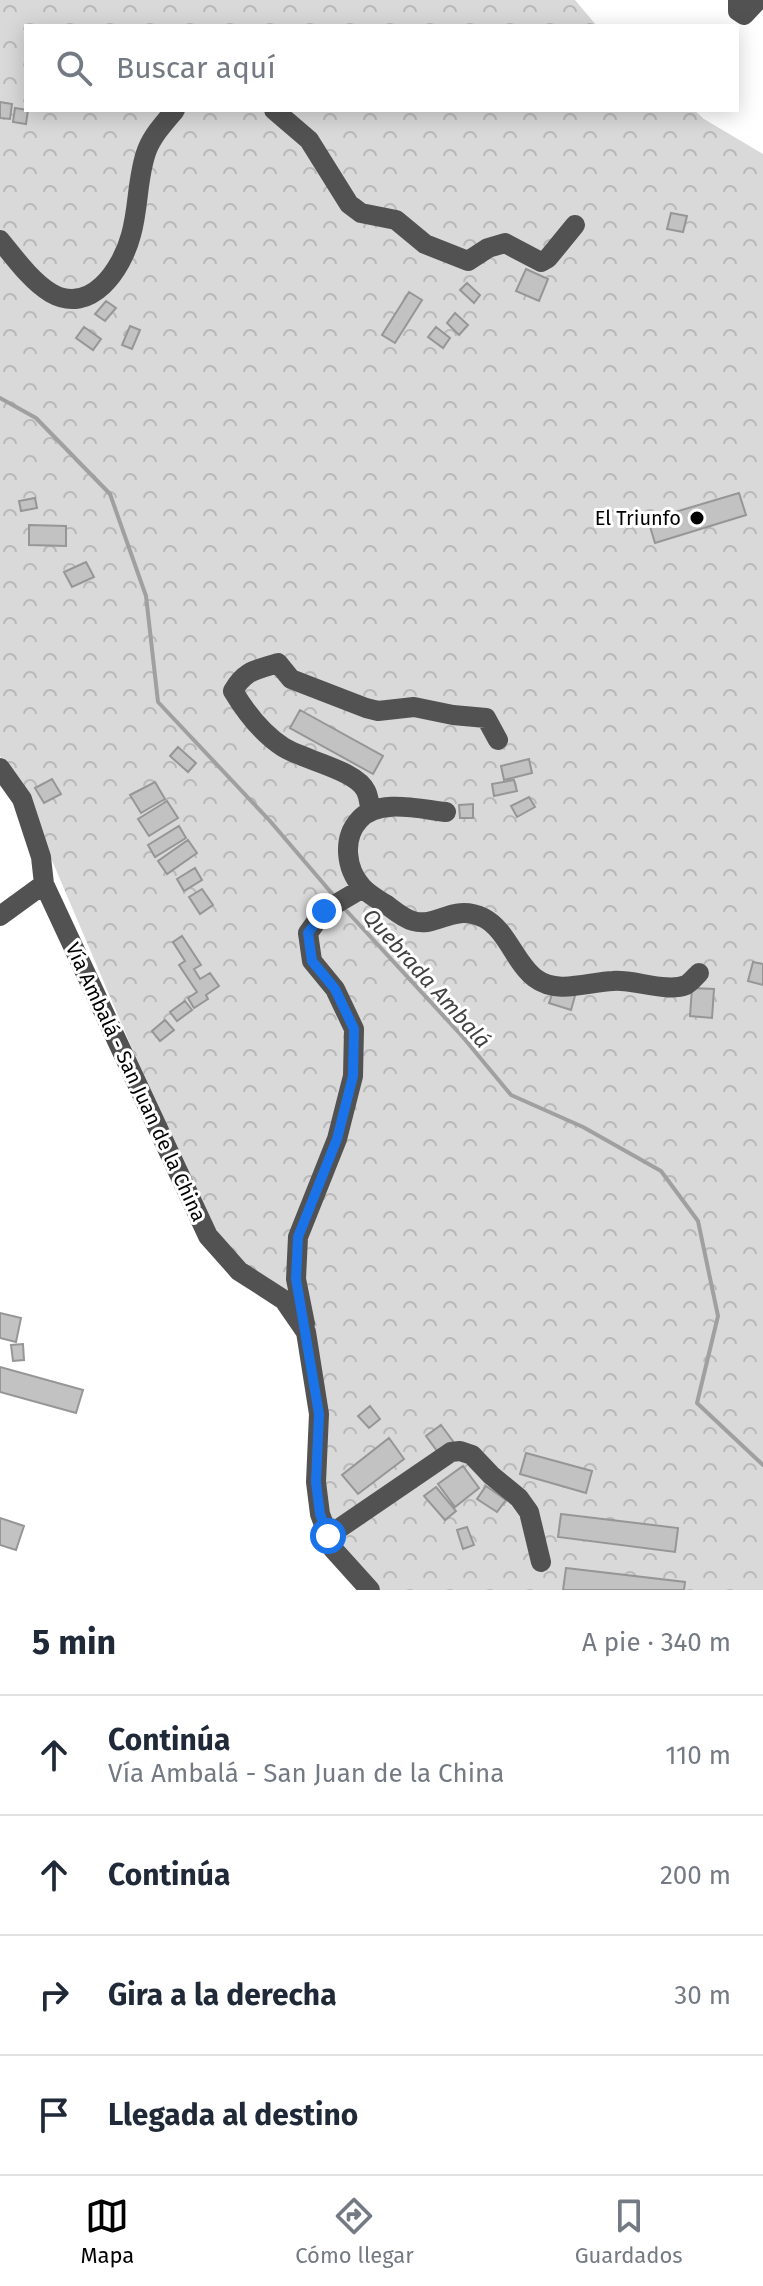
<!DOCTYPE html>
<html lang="es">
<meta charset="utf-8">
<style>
body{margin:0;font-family:"Fira Sans",sans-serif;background:#f6f6f7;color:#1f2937}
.stop{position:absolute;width:24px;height:24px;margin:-18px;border:6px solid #1a73e8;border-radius:50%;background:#fff}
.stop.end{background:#1a73e8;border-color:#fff;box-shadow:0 2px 8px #0008}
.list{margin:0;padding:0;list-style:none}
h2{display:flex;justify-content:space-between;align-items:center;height:104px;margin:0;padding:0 32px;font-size:34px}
h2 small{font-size:26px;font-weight:400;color:#747a83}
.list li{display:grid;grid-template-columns:52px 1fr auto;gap:24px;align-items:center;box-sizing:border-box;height:120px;padding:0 32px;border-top:2px solid #e0e1e3}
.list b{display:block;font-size:30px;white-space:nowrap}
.list p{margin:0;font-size:26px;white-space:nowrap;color:#747a83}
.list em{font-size:26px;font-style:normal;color:#747a83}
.icon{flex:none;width:44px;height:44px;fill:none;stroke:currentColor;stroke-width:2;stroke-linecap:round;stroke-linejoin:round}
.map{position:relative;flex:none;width:763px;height:1590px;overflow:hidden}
.search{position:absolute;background:#fff;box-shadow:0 4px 20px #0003;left:24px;right:24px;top:24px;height:88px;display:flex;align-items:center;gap:20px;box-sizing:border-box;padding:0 28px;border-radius:0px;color:#747a83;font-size:30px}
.sheet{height:584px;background:#fff}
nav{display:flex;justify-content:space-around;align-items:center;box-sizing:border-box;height:112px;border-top:2px solid #e0e1e3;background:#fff;font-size:22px;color:#747a83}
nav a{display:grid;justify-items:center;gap:4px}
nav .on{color:#000}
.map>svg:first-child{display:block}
.forest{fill:url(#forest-crowns)}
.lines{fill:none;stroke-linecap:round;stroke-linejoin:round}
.stream{stroke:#a0a0a0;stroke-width:4}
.building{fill:#c2c2c2;stroke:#969696;stroke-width:2}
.minor{stroke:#525252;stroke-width:20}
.route{stroke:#1a73e8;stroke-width:10}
.poi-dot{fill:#000;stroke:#fff;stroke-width:3}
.labels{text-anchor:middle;stroke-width:6;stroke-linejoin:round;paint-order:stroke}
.poi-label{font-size:20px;fill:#000;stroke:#fff;text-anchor:end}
.street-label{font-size:20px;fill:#000;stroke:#fff}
.water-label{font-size:22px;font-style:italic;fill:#414141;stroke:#fff}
</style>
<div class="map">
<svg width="763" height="1590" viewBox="0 0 763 1590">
<defs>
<pattern id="forest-crowns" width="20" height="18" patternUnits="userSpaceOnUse" patternTransform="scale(2)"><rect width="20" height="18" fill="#d9d9d9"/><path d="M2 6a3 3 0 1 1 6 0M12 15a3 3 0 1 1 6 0" fill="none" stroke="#b8b8b8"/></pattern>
</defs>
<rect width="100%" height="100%" fill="#fff"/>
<path class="forest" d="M0,0H575L597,26H26V110H694L704,119L763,154V1590H370L333,1549L306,1332L211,1234L25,797L0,756Z"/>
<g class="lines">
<path class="stream" d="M0,398L36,418L110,494L146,596L158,702L270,821L335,897
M343,907L462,1036L511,1095L583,1127L661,1171L698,1221L718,1316L697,1403L763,1465"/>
</g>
<path class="building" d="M0,102L12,104L10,119L0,118Z
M15,108L28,110L26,124L13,122Z
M671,213L687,216L683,232L667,229Z
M526,269L548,279L539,301L516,291Z
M467,283L480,295L474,303L460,290Z
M409,292L422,300L395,343L382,335Z
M106,301L116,308L105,321L95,314Z
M455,313L468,325L459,335L447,323Z
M130,326L140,330L132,349L122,345Z
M84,327L101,339L93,350L76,338Z
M436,327L450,338L443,348L428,337Z
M739,493L746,515L655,543L648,520Z
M35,498L37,508L21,511L19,501Z
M29,525L66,526V546L29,545Z
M86,562L94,577L72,587L64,572Z
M300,710L383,756L373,774L290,728Z
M178,747L196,763L188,772L170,756Z
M529,759L532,773L504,780L501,766Z
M52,779L61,794L44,803L35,788Z
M514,780L517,791L494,796L492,784Z
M155,782L165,799L141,813L130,795Z
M529,797L535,807L517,817L511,806Z
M167,801L178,818L149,836L138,819Z
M473,804V818H460L459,805Z
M179,826L186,838L155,857L148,845Z
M188,840L197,853L167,874L158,861Z
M195,868L202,880L184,891L177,879Z
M202,889L213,905L200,914L189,897Z
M182,936L201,965L194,969L200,979L210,973L219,986L206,995L208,999L194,1008L188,998L197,992L179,965L185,961L173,942Z
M753,962L763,964V985L748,981Z
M692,988L714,989L712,1018L690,1016Z
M554,989L575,996L571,1010L549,1003Z
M185,1001L192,1010L177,1021L170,1012Z
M165,1020L174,1030L160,1041L152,1031Z
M0,1313L21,1318L16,1342L0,1338Z
M23,1344L24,1360L13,1361L11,1345Z
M0,1367L83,1390L76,1413L0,1392Z
M370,1406L380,1419L369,1428L358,1416Z
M441,1425L455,1444L440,1455L426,1436Z
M389,1438L404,1459L358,1494L342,1475Z
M526,1453L592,1471L586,1493L520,1474Z
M463,1466L479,1488L455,1507L438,1484Z
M486,1486L506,1500L497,1512L477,1499Z
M436,1487L456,1511L445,1520L424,1496Z
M561,1514L678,1528L675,1552L558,1537Z
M0,1518L24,1526L16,1550L0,1545Z
M467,1527L474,1545L463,1549L457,1530Z
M566,1568L685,1582L684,1590H563Z"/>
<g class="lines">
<path class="minor" d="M738,0V11L744,15L758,0
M274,110L309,140L349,204L361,213L396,220L425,244L468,261L488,248L505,243L541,262L548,258L575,225
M0,240C14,257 31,281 51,293C91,316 122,269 131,235C139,207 137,176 147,150C153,135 164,123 175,110
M0,768L22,799L41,857L44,884L208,1236L239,1271L284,1300L306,1332L319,1414L316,1482L320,1514L333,1549L370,1590
M371,810C369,804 369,797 366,791C357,770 303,760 283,747C263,734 245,711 233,691C245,670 256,670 278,663L291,679L366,708L378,711L414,707L453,715L486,718L498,740
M446,812C419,809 378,798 359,820C342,839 346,869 362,887C369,895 379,900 387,905C395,911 403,918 413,921C438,928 452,903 484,918C507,930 515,963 535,978C557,995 588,982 613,981C633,979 667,993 686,985C690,983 695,977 699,973
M0,916L44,884
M305,1324L296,1279L298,1237L337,1139L353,1076L354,1029L335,989L312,961L308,933L324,911L363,888
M328,1536L451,1452L460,1451L472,1455L491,1475L519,1498L529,1512L541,1562"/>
</g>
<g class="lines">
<path class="route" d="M324,911L308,933L312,961L335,989L354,1029L353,1076L337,1139L298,1237L296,1279L319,1414L316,1482L320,1514L328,1536"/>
</g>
<circle class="poi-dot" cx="697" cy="518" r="8"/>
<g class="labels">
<g class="poi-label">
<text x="681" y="525">El Triunfo</text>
</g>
<g class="street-label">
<text transform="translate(136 1082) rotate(65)" y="7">Vía Ambalá - San Juan de la China</text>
</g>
<g class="water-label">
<text transform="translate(427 978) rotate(48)" y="8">Quebrada Ambalá</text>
</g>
</g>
</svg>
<div class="stop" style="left:328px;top:1536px"></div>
<div class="stop end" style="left:324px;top:911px"></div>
<div class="search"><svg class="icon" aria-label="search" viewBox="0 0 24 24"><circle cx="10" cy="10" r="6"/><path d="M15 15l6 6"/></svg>Buscar aquí</div>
</div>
<section class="sheet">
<h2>5 min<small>A pie · 340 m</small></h2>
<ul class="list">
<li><svg class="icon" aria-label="ahead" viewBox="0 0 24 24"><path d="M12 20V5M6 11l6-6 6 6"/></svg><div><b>Continúa</b><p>Vía Ambalá - San Juan de la China</p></div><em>110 m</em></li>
<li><svg class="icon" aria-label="ahead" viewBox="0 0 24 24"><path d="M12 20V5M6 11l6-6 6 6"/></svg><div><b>Continúa</b></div><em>200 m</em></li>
<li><svg class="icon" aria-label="right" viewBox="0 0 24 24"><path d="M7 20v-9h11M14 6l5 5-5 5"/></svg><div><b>Gira a la derecha</b></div><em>30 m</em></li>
<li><svg class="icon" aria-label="arrive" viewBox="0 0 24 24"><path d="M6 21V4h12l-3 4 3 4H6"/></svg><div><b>Llegada al destino</b></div></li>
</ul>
</section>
<nav>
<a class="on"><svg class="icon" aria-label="map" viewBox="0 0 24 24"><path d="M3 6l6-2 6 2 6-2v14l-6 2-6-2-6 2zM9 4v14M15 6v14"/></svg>Mapa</a>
<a><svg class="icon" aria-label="directions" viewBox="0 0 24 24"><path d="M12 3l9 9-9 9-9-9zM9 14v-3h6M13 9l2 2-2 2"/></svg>Cómo llegar</a>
<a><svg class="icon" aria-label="saved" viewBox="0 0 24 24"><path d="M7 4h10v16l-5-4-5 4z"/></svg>Guardados</a>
</nav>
